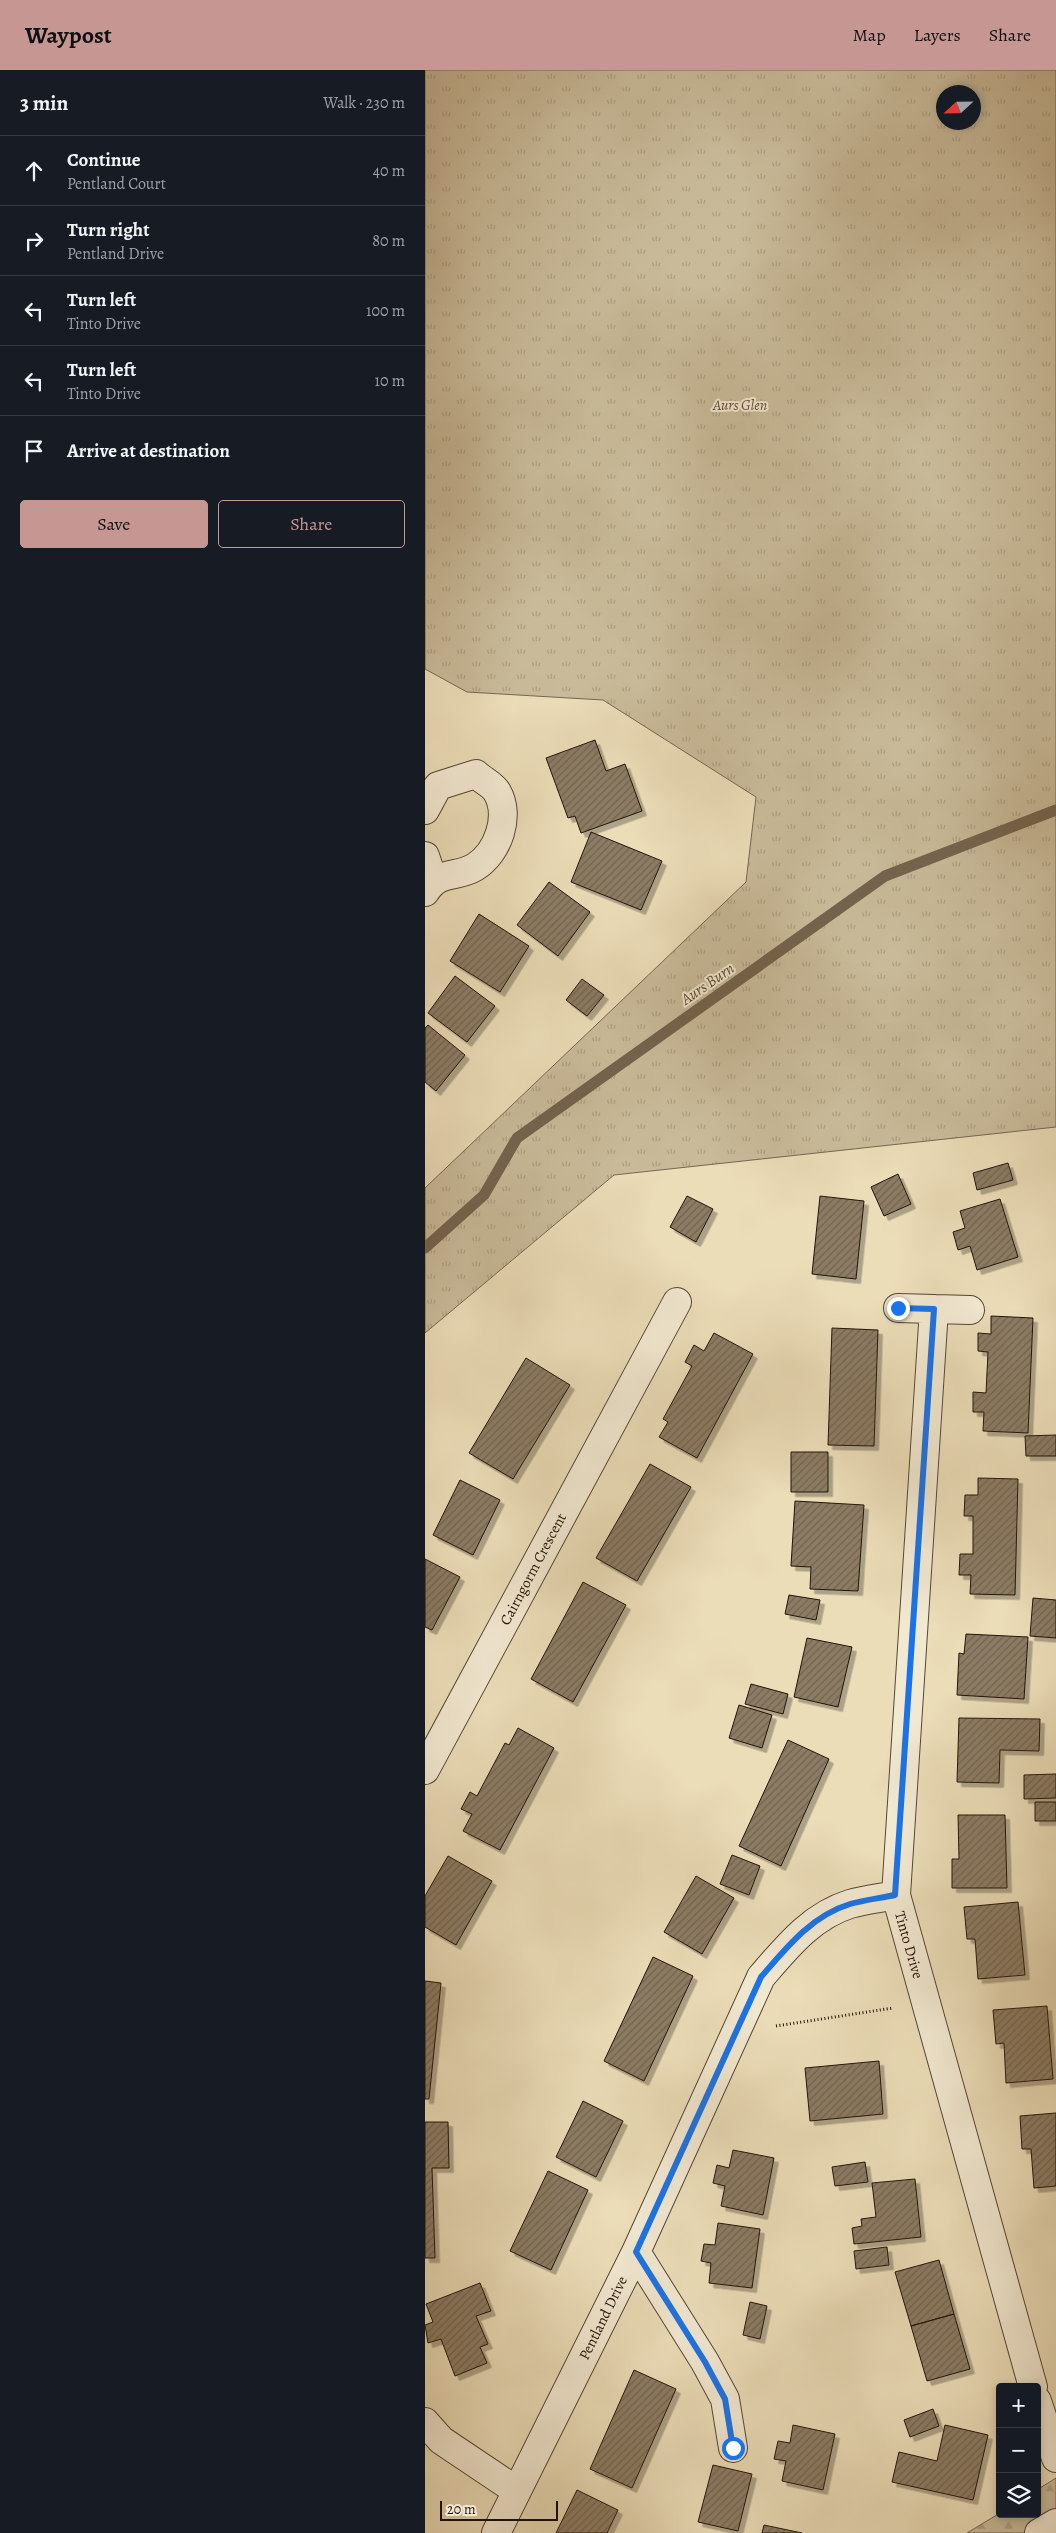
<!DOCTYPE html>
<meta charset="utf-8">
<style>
body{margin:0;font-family:Alegreya,serif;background:#242831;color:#f1f3f6}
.controls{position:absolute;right:15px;bottom:15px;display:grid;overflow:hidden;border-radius:5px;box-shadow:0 2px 8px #0003}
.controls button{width:45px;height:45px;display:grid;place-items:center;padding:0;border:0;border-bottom:1px solid #363941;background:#171b24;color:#f1f3f6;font:25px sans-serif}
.compass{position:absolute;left:511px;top:15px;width:45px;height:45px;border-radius:50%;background:#171b24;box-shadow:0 2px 8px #0003;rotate:248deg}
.scale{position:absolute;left:15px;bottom:12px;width:118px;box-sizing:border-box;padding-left:5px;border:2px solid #241308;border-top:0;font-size:14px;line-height:18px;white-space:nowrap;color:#241308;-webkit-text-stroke:4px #f2e9d1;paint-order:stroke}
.stop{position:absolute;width:15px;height:15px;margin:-11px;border:4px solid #1a73e8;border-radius:50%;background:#fff}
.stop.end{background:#1a73e8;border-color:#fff;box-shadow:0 1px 5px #0008}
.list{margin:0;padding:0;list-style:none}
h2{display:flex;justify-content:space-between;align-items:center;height:65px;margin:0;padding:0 20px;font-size:21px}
h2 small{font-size:16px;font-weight:400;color:#9ea1a6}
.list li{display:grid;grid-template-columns:32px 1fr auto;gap:15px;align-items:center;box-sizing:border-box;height:70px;padding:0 20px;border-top:1px solid #363941}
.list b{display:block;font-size:19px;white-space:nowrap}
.list p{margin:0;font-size:16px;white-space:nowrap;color:#9ea1a6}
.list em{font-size:16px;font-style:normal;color:#9ea1a6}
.actions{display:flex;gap:10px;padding:15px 20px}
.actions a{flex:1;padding:11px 0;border:1px solid #c59692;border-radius:5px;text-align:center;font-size:18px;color:#c59692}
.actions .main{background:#c59692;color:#111}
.icon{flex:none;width:28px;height:28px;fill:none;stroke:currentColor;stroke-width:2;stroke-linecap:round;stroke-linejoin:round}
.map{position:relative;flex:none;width:631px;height:2463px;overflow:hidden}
header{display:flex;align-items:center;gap:30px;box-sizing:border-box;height:70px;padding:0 25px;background:#c59692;color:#111}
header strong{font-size:24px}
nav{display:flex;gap:28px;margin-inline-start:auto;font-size:18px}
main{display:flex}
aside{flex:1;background:#171b24}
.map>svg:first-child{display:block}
.forest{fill:url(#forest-firs);stroke:#766751}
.park{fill:url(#park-tufts);stroke:#766751;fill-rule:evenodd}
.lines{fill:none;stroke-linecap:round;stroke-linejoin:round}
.stream{stroke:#73634e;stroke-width:11}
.building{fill:url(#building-hatch);stroke:#241308;filter:url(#shadow)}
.minor-casing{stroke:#564634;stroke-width:30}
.tertiary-casing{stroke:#564634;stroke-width:30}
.path{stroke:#241308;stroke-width:3;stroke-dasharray:1 2.5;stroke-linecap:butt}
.minor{stroke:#f2e9d1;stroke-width:28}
.tertiary{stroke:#f2e9d1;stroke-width:28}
.route{stroke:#1a73e8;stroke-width:6}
.labels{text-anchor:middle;stroke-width:4;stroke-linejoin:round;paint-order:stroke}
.park-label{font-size:15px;font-style:italic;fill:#5e4e3b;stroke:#f2e9d1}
.street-label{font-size:15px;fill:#241308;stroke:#f2e9d1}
.water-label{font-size:16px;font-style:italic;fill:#584836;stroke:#f2e9d1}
</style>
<header>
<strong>Waypost</strong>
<nav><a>Map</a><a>Layers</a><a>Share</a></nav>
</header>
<main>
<aside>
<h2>3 min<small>Walk · 230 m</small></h2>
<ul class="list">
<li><svg class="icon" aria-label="ahead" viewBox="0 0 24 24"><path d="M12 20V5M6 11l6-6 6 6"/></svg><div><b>Continue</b><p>Pentland Court</p></div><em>40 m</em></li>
<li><svg class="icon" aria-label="right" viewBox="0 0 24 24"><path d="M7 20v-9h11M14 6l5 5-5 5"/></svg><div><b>Turn right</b><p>Pentland Drive</p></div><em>80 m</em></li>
<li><svg class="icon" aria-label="left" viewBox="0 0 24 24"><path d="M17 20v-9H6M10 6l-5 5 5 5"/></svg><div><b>Turn left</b><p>Tinto Drive</p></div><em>100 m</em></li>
<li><svg class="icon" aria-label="left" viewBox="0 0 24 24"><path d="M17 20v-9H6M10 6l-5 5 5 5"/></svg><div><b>Turn left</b><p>Tinto Drive</p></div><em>10 m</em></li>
<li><svg class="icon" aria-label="arrive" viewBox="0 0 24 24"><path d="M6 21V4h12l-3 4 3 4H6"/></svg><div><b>Arrive at destination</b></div></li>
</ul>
<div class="actions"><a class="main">Save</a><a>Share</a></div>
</aside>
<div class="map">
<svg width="631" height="2463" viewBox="0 0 631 2463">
<defs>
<pattern id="forest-firs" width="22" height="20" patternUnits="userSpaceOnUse" patternTransform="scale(1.25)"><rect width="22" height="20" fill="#c9bb9a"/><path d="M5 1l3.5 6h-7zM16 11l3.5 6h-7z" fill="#aca083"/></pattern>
<pattern id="park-tufts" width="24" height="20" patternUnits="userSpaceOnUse" patternTransform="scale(1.25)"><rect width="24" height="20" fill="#c9bb9a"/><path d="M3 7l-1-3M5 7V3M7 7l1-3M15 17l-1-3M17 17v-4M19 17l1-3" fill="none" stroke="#aca083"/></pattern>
<pattern id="building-hatch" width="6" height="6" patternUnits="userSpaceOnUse" patternTransform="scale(1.25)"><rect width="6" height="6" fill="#8b7c64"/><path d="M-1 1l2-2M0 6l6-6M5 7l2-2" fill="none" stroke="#716450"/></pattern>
<filter id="shadow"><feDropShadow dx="4.5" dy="4.5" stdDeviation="0" flood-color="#0004"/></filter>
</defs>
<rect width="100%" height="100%" fill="#ebddb8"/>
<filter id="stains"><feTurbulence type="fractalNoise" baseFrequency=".004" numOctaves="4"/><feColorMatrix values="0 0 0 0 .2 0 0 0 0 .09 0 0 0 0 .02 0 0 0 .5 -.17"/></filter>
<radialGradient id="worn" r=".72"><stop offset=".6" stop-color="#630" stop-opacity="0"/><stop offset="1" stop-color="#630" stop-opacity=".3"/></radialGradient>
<path class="forest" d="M631,2408V2463H542L575,2443L612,2444V2420Z"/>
<path class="park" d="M0,0H631V1057L189,1105L0,1263V1118L321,812L331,727L178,630L42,622L0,599ZM518,22H548V52H518Z"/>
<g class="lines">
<path class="stream" d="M0,1178L59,1125L92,1068L460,806L631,740"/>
</g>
<path class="building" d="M170,670L181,701L200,694L217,741L156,763L150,746L143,748L121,688Z
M166,762L237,791L216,840L146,812Z
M124,812L165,842L133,886L92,855Z
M54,844L104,876L75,922L25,891Z
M30,906L70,936L42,972L3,943Z
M157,909L179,925L162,946L141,930Z
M3,955L40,985L11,1021L0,1012V958Z
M583,1093L588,1110L552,1120L548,1103Z
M473,1104L486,1134L459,1146L446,1117Z
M262,1126L288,1139L271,1172L245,1157Z
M395,1126L439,1131L431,1209L387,1204Z
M575,1129L593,1187L552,1200L545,1176L533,1180L528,1162L540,1158L535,1141Z
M566,1246L608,1248L603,1363L558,1361L559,1342H548V1322L561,1323L563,1282L553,1281V1263L566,1264Z
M407,1258L453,1260L449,1376L403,1375Z
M289,1263L328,1284L272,1388L234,1367L243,1352L238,1349L267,1296L260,1292L269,1275L279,1281Z
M101,1288L145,1315L88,1409L44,1383Z
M631,1365V1386H601L600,1366Z
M366,1382H403V1422H366Z
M225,1394L266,1417L212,1511L171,1488Z
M553,1408L593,1409L590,1525L545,1524L546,1505H534L535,1484H548V1446H539L540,1425H553Z
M35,1410L75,1430L48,1485L8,1465Z
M370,1431L439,1435L433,1521L385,1519L386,1497L366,1496Z
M0,1489L35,1507L7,1560L0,1557Z
M158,1512L201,1535L148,1632L106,1609Z
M364,1525L395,1530L391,1550L360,1544Z
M608,1528L631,1530V1568L605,1566Z
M541,1564L603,1567L599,1629L532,1625L534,1583L539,1584Z
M382,1568L427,1577L413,1637L369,1627Z
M326,1614L363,1624L358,1644L320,1634Z
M314,1635L347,1645L337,1678L304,1668Z
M534,1648L615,1649L614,1681L575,1680L574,1713L532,1712Z
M93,1658L129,1678L75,1780L38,1761L47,1744L36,1739L45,1722L52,1726L80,1673L84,1675Z
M363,1670L404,1689L356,1796L314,1776Z
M631,1704V1728L599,1729V1705Z
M610,1732H631V1751H610Z
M533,1745H580L582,1818H527V1789H534Z
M307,1785L335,1796L324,1825L295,1814Z
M23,1786L67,1811L31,1875L0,1857V1826Z
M271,1806L309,1828L277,1884L239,1862Z
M593,1832L600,1905L553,1909L550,1869H542L539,1837Z
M228,1887L268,1906L219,2011L179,1991Z
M0,1911L16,1913L4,2029H0Z
M622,1936L628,2009L581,2013L579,1973L571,1974L568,1940Z
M454,1991L458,2044L385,2051L380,1998Z
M158,2031L198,2051L171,2107L131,2087Z
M631,2043V2116L609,2118L606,2079H597L595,2046Z
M0,2052H23L24,2098H7L10,2188H0Z
M308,2080L349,2088L338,2145L296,2136L300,2116L288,2113L292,2095L304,2098Z
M440,2092L443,2112L410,2116L407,2097Z
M123,2101L163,2120L126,2200L85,2181Z
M490,2109L496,2167L429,2174L427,2158L437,2156L436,2149L451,2147L447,2113Z
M293,2153L335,2159L327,2218L284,2213L286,2193L276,2191L279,2174L290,2175Z
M462,2177L464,2195L431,2199L429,2181Z
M514,2190L529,2244L486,2256L470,2202Z
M55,2213L66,2241L51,2246L63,2274L55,2277L62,2293L30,2306L16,2269L3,2273L0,2255L8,2252L1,2234Z
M325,2232L342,2236L335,2269L318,2265Z
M529,2244L545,2299L502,2311L486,2256Z
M209,2300L251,2319L207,2418L165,2399Z
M508,2339L514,2356L485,2367L479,2350Z
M368,2355L410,2364L398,2420L357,2411L361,2391L349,2389L353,2371L365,2373Z
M520,2355L563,2365L548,2430L467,2412L474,2382L512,2391Z
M288,2395L327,2404L313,2461L273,2452Z
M152,2420L193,2440L182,2463H131Z
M339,2455L377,2463H337Z"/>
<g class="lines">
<defs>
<path id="minor" d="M0,740L13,716L51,704C57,710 68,715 72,722C86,746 73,783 50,797C30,809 15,799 0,822
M0,786L8,810
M473,1238L545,1240
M509,1239L471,1825L608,2317
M0,1700L252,1232
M211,2182L280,2292L300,2329L308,2378
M612,2331L631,2388
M0,2352L16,2370L92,2421
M71,2463L211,2182L336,1907C361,1878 386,1846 425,1834C439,1830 456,1828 471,1825"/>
<path id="tertiary" d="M614,2463L631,2453"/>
</defs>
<use href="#minor" class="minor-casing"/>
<use href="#tertiary" class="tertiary-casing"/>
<path class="path" d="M351,1956L468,1938"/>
<use href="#minor" class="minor"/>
<use href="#tertiary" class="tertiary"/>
</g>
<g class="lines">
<path class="route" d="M308,2378L300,2329L280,2292L211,2182L336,1907C361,1878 386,1846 425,1834C439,1830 456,1828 470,1825L509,1239L473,1238"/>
</g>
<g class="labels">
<g class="park-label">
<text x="315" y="340">Aurs Glen</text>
</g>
<g class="street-label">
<text transform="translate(108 1499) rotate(-62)" y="5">Cairngorm Crescent</text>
<text transform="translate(484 1875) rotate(74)" y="5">Tinto Drive</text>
<text transform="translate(178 2248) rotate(-64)" y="5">Pentland Drive</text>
</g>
<g class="water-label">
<text transform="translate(282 913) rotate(-35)" y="6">Aurs Burn</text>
</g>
</g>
<rect width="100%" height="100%" filter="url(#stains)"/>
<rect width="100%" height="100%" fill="url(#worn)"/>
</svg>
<div class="controls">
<button>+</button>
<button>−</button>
<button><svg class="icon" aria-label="layers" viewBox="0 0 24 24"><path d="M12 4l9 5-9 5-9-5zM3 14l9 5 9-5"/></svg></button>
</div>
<svg class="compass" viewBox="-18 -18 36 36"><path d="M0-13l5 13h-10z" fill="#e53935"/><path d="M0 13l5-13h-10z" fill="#9ea1a6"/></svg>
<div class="scale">20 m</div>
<div class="stop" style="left:308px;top:2378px"></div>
<div class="stop end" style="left:473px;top:1238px"></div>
</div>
</main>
